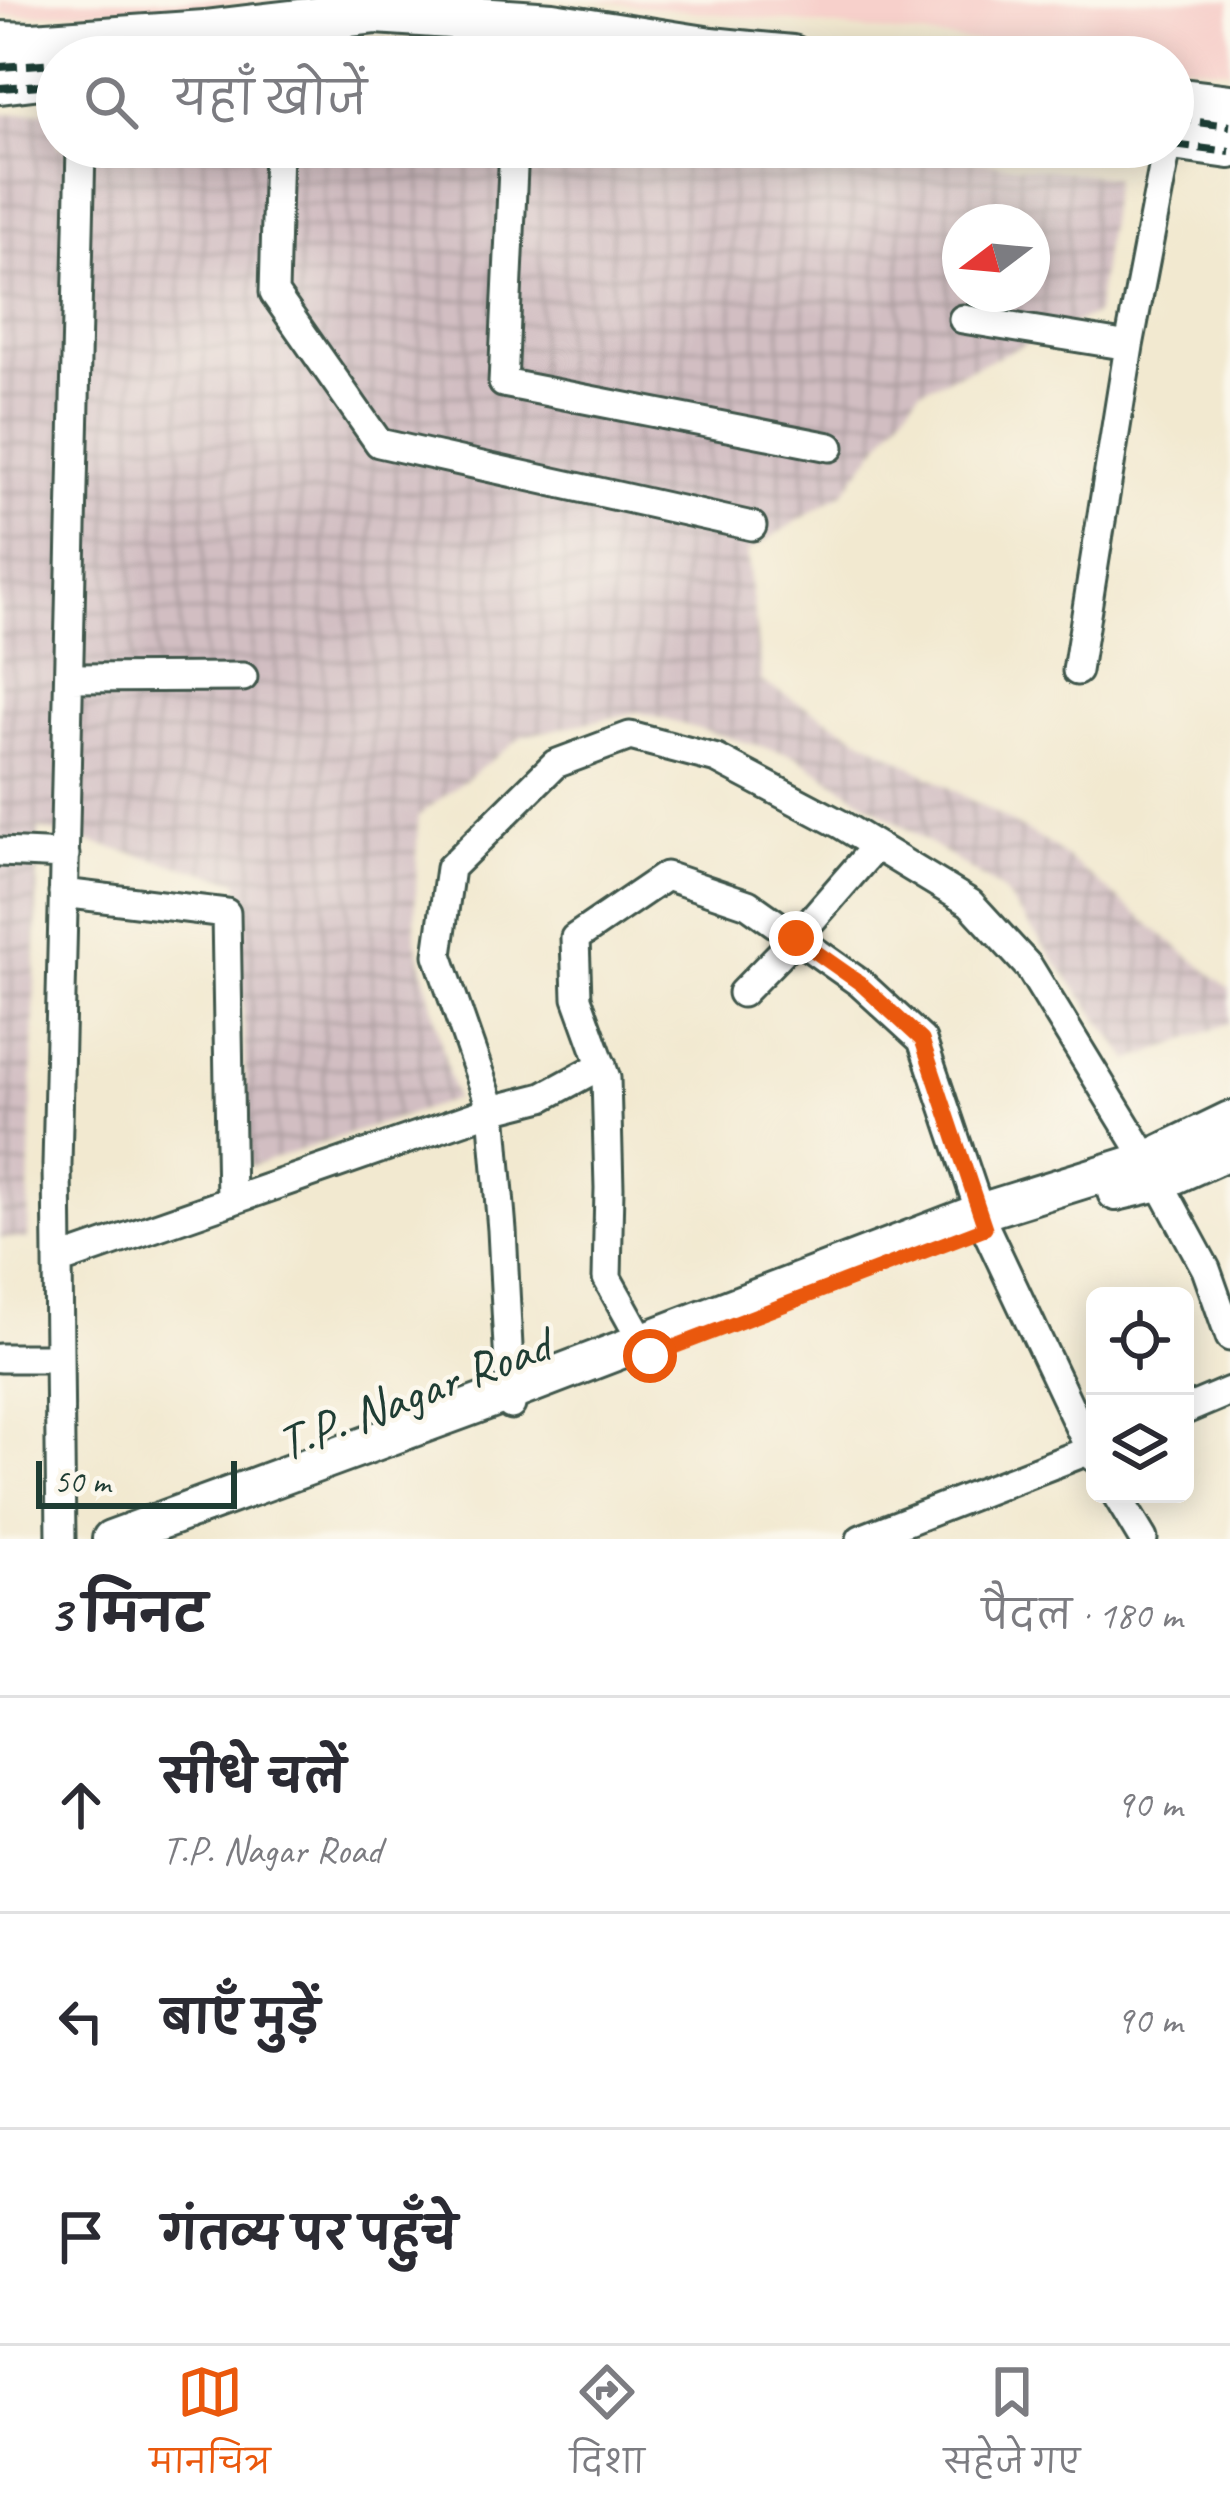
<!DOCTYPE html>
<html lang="hi">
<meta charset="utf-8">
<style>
body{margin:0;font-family:Caveat,"Playpen Sans Deva",sans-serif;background:#f2f2f3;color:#2b2b33}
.controls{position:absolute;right:36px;bottom:36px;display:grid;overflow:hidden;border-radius:18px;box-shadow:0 6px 30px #0003}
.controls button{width:108px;height:108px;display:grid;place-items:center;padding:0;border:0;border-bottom:3px solid #e1e1e2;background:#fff;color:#2b2b33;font:60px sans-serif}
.compass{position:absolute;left:942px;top:204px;width:108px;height:108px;border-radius:50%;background:#fff;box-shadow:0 6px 30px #0003;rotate:254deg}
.scale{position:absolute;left:36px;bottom:30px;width:201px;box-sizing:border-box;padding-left:12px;border:6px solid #1f3d34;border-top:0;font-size:33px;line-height:42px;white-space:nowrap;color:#1f3d34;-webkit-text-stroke:9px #fbf7ec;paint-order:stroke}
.stop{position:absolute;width:36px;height:36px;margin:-27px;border:9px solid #ea580c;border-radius:50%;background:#fff}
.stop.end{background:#ea580c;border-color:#fff;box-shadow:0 3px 12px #0008}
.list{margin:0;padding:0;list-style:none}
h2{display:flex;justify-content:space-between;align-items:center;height:156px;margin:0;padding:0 48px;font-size:51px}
h2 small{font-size:39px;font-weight:400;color:#7c7c81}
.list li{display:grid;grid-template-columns:78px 1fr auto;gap:36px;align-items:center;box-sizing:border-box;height:216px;padding:0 48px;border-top:3px solid #e1e1e2}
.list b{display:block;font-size:45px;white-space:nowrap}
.list p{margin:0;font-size:39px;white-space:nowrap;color:#7c7c81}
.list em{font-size:39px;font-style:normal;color:#7c7c81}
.icon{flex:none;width:66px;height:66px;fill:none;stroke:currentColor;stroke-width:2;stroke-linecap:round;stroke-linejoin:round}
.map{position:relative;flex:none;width:1230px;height:1539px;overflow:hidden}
.search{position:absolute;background:#fff;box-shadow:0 6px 30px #0003;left:36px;right:36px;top:36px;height:132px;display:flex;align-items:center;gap:30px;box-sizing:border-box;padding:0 42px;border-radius:66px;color:#7c7c81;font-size:45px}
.sheet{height:804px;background:#fff}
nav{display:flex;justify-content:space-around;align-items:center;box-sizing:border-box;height:168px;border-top:3px solid #e1e1e2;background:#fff;font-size:33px;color:#7c7c81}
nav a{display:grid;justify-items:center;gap:6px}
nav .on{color:#ea580c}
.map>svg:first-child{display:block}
.built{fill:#f7d0cb}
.industrial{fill:url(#industrial-grid);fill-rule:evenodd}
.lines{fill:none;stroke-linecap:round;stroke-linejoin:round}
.street-casing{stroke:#3f574b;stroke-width:33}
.secondary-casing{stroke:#3f574b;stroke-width:42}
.primary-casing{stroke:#3f574b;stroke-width:48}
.street{stroke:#fff;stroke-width:27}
.secondary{stroke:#fff;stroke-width:36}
.primary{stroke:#fff;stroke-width:42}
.rail{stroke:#1f3d34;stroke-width:8;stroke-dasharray:18 9;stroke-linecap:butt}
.route{stroke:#ea580c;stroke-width:15}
.labels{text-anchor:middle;stroke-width:9;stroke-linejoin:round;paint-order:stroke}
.street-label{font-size:51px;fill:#1f3d34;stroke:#fbf7ec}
</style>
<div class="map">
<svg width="1230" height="1539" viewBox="0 0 1230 1539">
<defs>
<pattern id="industrial-grid" width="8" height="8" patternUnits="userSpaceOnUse" patternTransform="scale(3)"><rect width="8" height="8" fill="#d2bec2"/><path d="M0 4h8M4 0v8" fill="none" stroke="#aa9c9e"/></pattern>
</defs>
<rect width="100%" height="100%" fill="#fbf7ec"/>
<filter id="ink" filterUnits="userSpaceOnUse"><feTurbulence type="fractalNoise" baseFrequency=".00833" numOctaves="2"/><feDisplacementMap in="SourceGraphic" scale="24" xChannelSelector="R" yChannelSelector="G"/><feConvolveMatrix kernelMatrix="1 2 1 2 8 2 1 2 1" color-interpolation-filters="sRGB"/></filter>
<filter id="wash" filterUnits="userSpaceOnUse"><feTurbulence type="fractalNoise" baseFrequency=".004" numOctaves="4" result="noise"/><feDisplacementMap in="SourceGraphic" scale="48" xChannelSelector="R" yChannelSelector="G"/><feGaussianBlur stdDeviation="2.7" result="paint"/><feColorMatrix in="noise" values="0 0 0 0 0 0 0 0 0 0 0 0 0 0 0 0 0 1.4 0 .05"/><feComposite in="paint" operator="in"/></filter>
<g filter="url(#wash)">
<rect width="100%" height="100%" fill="#f2e9d0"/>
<path class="built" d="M0,0H310L0,16Z
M590,0H1230V70L1173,63V57H1114Z"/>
<path class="industrial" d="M57,110V147H852L1114,177L1096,314L920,390L843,493L747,552L762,682L1051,845L1230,989V1023L1130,1061L1003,891L795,756L638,712L523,736L418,816L415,935L455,1099L249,1167L238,881L39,829L28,1239L0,1238V114ZM960,222H1032V294H960Z"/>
</g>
<g filter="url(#ink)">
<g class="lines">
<defs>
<path id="street" d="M278,147L274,293L379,443L752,526
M514,147L503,383L830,447
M963,319L1129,346
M1077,671L1129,346L1167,147
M69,678L243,677
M0,852L65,855
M63,893L226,913L231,1201
M742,993L796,938L876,846
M58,1261L492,1110L543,1097L602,1065
M642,1341L607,1278L609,1188L606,1078L577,998L575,938L666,876L748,904L860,983L922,1040L985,1227L1090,1450L1095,1448
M0,1358H59
M511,1405L502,1230L492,1110L438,955L450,868L555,764L630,736L717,759L840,824L970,903L1029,967L1147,1160L1206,1269L1230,1337
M1185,1410L1230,1391
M1116,1494L1143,1539
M61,1539L57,1165L81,147
M861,1539L1090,1450L1095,1458"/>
<path id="secondary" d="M1116,1192L1159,1182L1230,1150
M111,1539L511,1392L980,1212L1147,1160L1230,1120"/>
<path id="primary" d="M0,43L33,44L205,32L376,12L552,24L711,49L792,57
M267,57H294
M0,82L57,75
M1173,99L1230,106
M1173,139L1230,147"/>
</defs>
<use href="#street" class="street-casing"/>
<use href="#secondary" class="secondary-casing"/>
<use href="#primary" class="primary-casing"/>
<use href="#street" class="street"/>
<use href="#secondary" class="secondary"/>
<use href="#primary" class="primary"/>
<path class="rail" d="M128,57L268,45L468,43L622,57
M0,67L57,63
M0,88L57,84
M1173,119L1230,126
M1173,145L1230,152"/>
</g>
</g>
<g class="lines" filter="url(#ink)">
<path class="route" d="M650,1356L985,1228L922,1040L860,983L796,938"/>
</g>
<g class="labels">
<g class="street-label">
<text transform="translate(413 1393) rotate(-21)" y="18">T.P. Nagar Road</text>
</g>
</g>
</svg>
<div class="controls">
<button><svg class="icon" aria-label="locate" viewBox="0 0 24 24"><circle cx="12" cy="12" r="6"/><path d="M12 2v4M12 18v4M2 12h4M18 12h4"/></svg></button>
<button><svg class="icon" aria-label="layers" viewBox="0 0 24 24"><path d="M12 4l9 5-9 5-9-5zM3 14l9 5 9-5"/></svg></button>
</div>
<svg class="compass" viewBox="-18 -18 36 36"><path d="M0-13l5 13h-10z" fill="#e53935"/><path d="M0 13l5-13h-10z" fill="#7c7c81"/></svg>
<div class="scale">50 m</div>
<div class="stop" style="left:650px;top:1356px"></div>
<div class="stop end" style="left:796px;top:938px"></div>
<div class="search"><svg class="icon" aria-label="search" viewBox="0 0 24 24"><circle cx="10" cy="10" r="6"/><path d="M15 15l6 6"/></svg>यहाँ खोजें</div>
</div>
<section class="sheet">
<h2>3 मिनट<small>पैदल · 180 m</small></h2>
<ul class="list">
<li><svg class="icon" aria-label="ahead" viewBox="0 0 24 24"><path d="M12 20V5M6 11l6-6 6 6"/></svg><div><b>सीधे चलें</b><p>T.P. Nagar Road</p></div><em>90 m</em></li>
<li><svg class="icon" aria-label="left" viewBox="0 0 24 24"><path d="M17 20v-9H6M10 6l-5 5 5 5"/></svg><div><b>बाएँ मुड़ें</b></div><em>90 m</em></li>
<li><svg class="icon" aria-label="arrive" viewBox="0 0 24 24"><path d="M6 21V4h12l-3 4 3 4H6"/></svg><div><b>गंतव्य पर पहुँचे</b></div></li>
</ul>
</section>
<nav>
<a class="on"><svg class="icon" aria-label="map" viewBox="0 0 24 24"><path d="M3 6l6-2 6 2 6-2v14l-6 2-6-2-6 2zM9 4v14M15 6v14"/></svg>मानचित्र</a>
<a><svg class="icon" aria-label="directions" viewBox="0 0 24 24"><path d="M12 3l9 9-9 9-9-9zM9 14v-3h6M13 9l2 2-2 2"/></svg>दिशा</a>
<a><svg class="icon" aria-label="saved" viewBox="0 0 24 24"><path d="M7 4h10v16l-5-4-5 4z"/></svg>सहेजे गए</a>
</nav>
